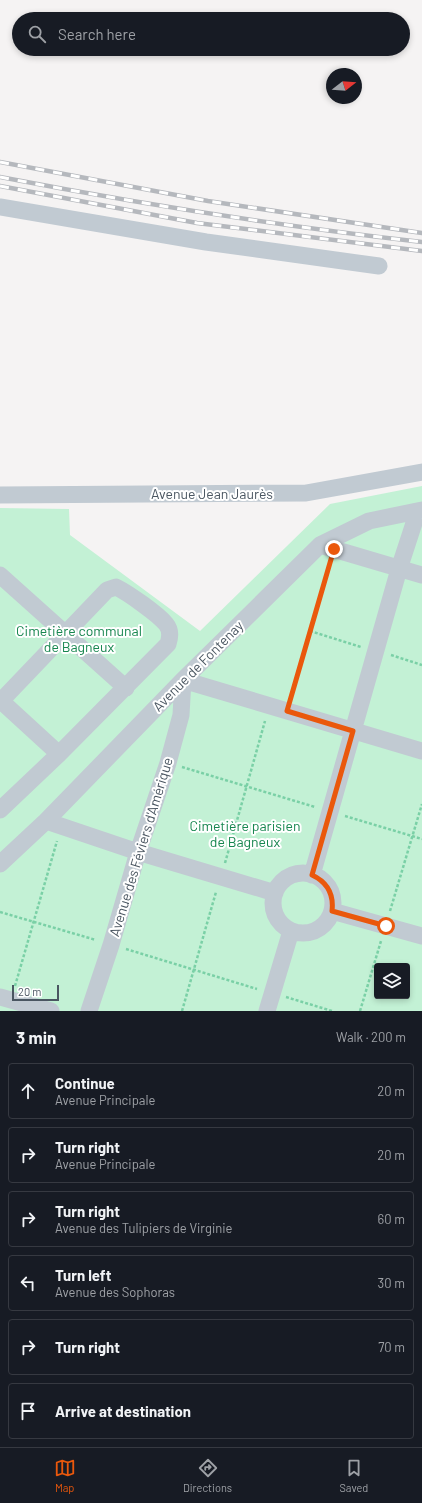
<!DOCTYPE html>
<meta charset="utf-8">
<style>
body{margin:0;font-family:Barlow,sans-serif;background:#242831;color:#f1f3f6}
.controls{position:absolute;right:12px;bottom:12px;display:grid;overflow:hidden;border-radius:4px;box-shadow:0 2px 6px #0003}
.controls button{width:36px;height:36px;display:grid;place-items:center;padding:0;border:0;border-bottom:1px solid #363941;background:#171b24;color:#f1f3f6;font:20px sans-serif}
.compass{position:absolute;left:326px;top:68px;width:36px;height:36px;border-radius:50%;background:#171b24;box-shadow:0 2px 6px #0003;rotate:73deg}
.scale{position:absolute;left:12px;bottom:10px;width:47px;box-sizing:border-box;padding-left:4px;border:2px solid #4a5661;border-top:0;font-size:11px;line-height:14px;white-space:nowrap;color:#4a5661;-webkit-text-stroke:3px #fff;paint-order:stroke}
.stop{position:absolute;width:12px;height:12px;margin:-9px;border:3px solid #ea580c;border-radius:50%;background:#fff}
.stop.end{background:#ea580c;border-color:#fff;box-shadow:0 1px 4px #0008}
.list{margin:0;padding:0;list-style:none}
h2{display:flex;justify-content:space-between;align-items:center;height:52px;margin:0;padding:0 16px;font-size:17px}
h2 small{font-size:13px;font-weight:400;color:#9ea1a6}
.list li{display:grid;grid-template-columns:26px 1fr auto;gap:12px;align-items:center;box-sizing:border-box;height:56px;margin:0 8px 8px;padding:0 8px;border:1px solid #363941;border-radius:4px}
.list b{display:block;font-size:15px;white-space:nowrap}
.list p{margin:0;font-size:13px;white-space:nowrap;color:#9ea1a6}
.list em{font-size:13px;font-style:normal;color:#9ea1a6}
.icon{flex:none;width:22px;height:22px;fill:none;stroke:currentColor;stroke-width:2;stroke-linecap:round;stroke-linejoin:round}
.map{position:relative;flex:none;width:422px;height:1011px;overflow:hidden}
.search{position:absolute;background:#171b24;box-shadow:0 2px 6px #0003;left:12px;right:12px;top:12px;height:44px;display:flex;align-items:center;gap:10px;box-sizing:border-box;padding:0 14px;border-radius:22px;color:#9ea1a6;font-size:15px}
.sheet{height:436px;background:#171b24}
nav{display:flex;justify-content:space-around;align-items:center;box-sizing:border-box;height:56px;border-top:1px solid #363941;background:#171b24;font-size:11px;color:#9ea1a6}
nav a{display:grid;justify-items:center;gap:2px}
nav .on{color:#ea580c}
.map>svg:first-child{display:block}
.green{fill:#c3f1d5;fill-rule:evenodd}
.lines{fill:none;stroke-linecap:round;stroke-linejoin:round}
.path{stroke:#7ad0a6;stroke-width:2.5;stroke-dasharray:3 2;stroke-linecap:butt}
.minor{stroke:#c1cad2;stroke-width:17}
.rail-casing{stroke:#b5b8bd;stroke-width:4.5}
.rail{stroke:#fff;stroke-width:3;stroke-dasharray:9;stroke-linecap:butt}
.route{stroke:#ea580c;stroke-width:5}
.labels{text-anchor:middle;stroke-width:4;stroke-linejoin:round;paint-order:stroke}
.street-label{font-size:14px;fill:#4a5661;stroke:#fff}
.park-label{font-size:14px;fill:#17864f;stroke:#fff}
</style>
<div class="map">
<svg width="422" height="1011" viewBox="0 0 422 1011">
<rect width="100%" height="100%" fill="#f5f3f3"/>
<path class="green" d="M422,486V1011H0V508L69,509L70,535L200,631L330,504ZM377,966H407V996H377Z"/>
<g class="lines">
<path class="path" d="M310,631L361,647
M391,655L422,665
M291,697L330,563
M182,767L315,807
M345,816L422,839
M225,863L265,721
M390,911L422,804
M0,912L96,940
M126,949L257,989
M15,986L57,841
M286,997L332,1011
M182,1011L216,892
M360,1011L381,941"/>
<path class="minor" d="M0,207L206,242L379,266
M0,495L306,493L422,472
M320,545L422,575
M0,575L126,688
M0,700L59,754
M0,702L107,590L116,587C128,593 158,614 166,624C171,630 170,638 168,644L59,754L0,810
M46,821L138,852L275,893
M0,864L46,821L183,680L320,545L369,521L422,510
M273 903a30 30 0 1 1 60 0a30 30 0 1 1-60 0Z
M312,875L399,569L418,511
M332,911L422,936
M0,997L51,1011
M89,1011L111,945L138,852L168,763L181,715L183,680L422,751
M267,1011L291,931"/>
<defs>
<path id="rail" d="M0,162L208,201L422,233
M0,177C140,204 280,226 422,242
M0,186L197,223L422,251"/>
</defs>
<use href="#rail" class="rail-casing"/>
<use href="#rail" class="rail"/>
</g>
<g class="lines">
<path class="route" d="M334,549L287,711L353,731L312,875C327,882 334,894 332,911L386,926"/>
</g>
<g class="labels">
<g class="street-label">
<text x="212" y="499">Avenue Jean Jaurès</text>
<text transform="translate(198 666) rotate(-45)" y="5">Avenue de Fontenay</text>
<text transform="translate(141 847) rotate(-73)" y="5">Avenue des Féviers d'Amérique</text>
</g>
<g class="park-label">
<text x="79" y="636">Cimetière communal<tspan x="79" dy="16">de Bagneux</tspan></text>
<text x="245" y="831">Cimetière parisien<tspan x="245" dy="16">de Bagneux</tspan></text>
</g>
</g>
</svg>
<div class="controls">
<button><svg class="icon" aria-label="layers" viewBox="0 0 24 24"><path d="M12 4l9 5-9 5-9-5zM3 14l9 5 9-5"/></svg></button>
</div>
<svg class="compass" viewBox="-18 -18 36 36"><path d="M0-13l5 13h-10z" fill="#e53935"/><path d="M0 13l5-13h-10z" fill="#9ea1a6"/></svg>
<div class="scale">20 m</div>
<div class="stop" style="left:386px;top:926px"></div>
<div class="stop end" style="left:334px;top:549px"></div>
<div class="search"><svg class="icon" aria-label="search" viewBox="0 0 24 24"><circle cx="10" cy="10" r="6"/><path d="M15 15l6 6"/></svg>Search here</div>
</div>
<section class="sheet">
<h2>3 min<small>Walk · 200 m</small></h2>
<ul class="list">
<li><svg class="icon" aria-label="ahead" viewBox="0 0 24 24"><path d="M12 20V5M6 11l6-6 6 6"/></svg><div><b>Continue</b><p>Avenue Principale</p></div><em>20 m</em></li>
<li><svg class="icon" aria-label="right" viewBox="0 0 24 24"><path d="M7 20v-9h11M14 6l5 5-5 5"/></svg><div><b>Turn right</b><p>Avenue Principale</p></div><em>20 m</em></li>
<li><svg class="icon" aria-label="right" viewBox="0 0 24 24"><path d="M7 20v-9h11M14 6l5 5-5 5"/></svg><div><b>Turn right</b><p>Avenue des Tulipiers de Virginie</p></div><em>60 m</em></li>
<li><svg class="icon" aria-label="left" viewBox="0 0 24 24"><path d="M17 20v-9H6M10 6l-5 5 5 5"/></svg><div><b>Turn left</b><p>Avenue des Sophoras</p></div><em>30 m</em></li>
<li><svg class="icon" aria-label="right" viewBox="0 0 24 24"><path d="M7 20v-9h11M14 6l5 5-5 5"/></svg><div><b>Turn right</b></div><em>70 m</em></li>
<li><svg class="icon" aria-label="arrive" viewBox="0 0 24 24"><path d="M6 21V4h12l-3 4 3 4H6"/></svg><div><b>Arrive at destination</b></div></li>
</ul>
</section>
<nav>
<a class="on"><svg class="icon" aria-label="map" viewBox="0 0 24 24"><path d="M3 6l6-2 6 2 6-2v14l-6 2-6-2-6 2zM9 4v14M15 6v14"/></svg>Map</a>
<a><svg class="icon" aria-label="directions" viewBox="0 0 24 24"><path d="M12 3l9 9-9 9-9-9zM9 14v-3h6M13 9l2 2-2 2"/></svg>Directions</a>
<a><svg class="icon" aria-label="saved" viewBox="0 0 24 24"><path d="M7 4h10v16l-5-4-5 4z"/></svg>Saved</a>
</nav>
